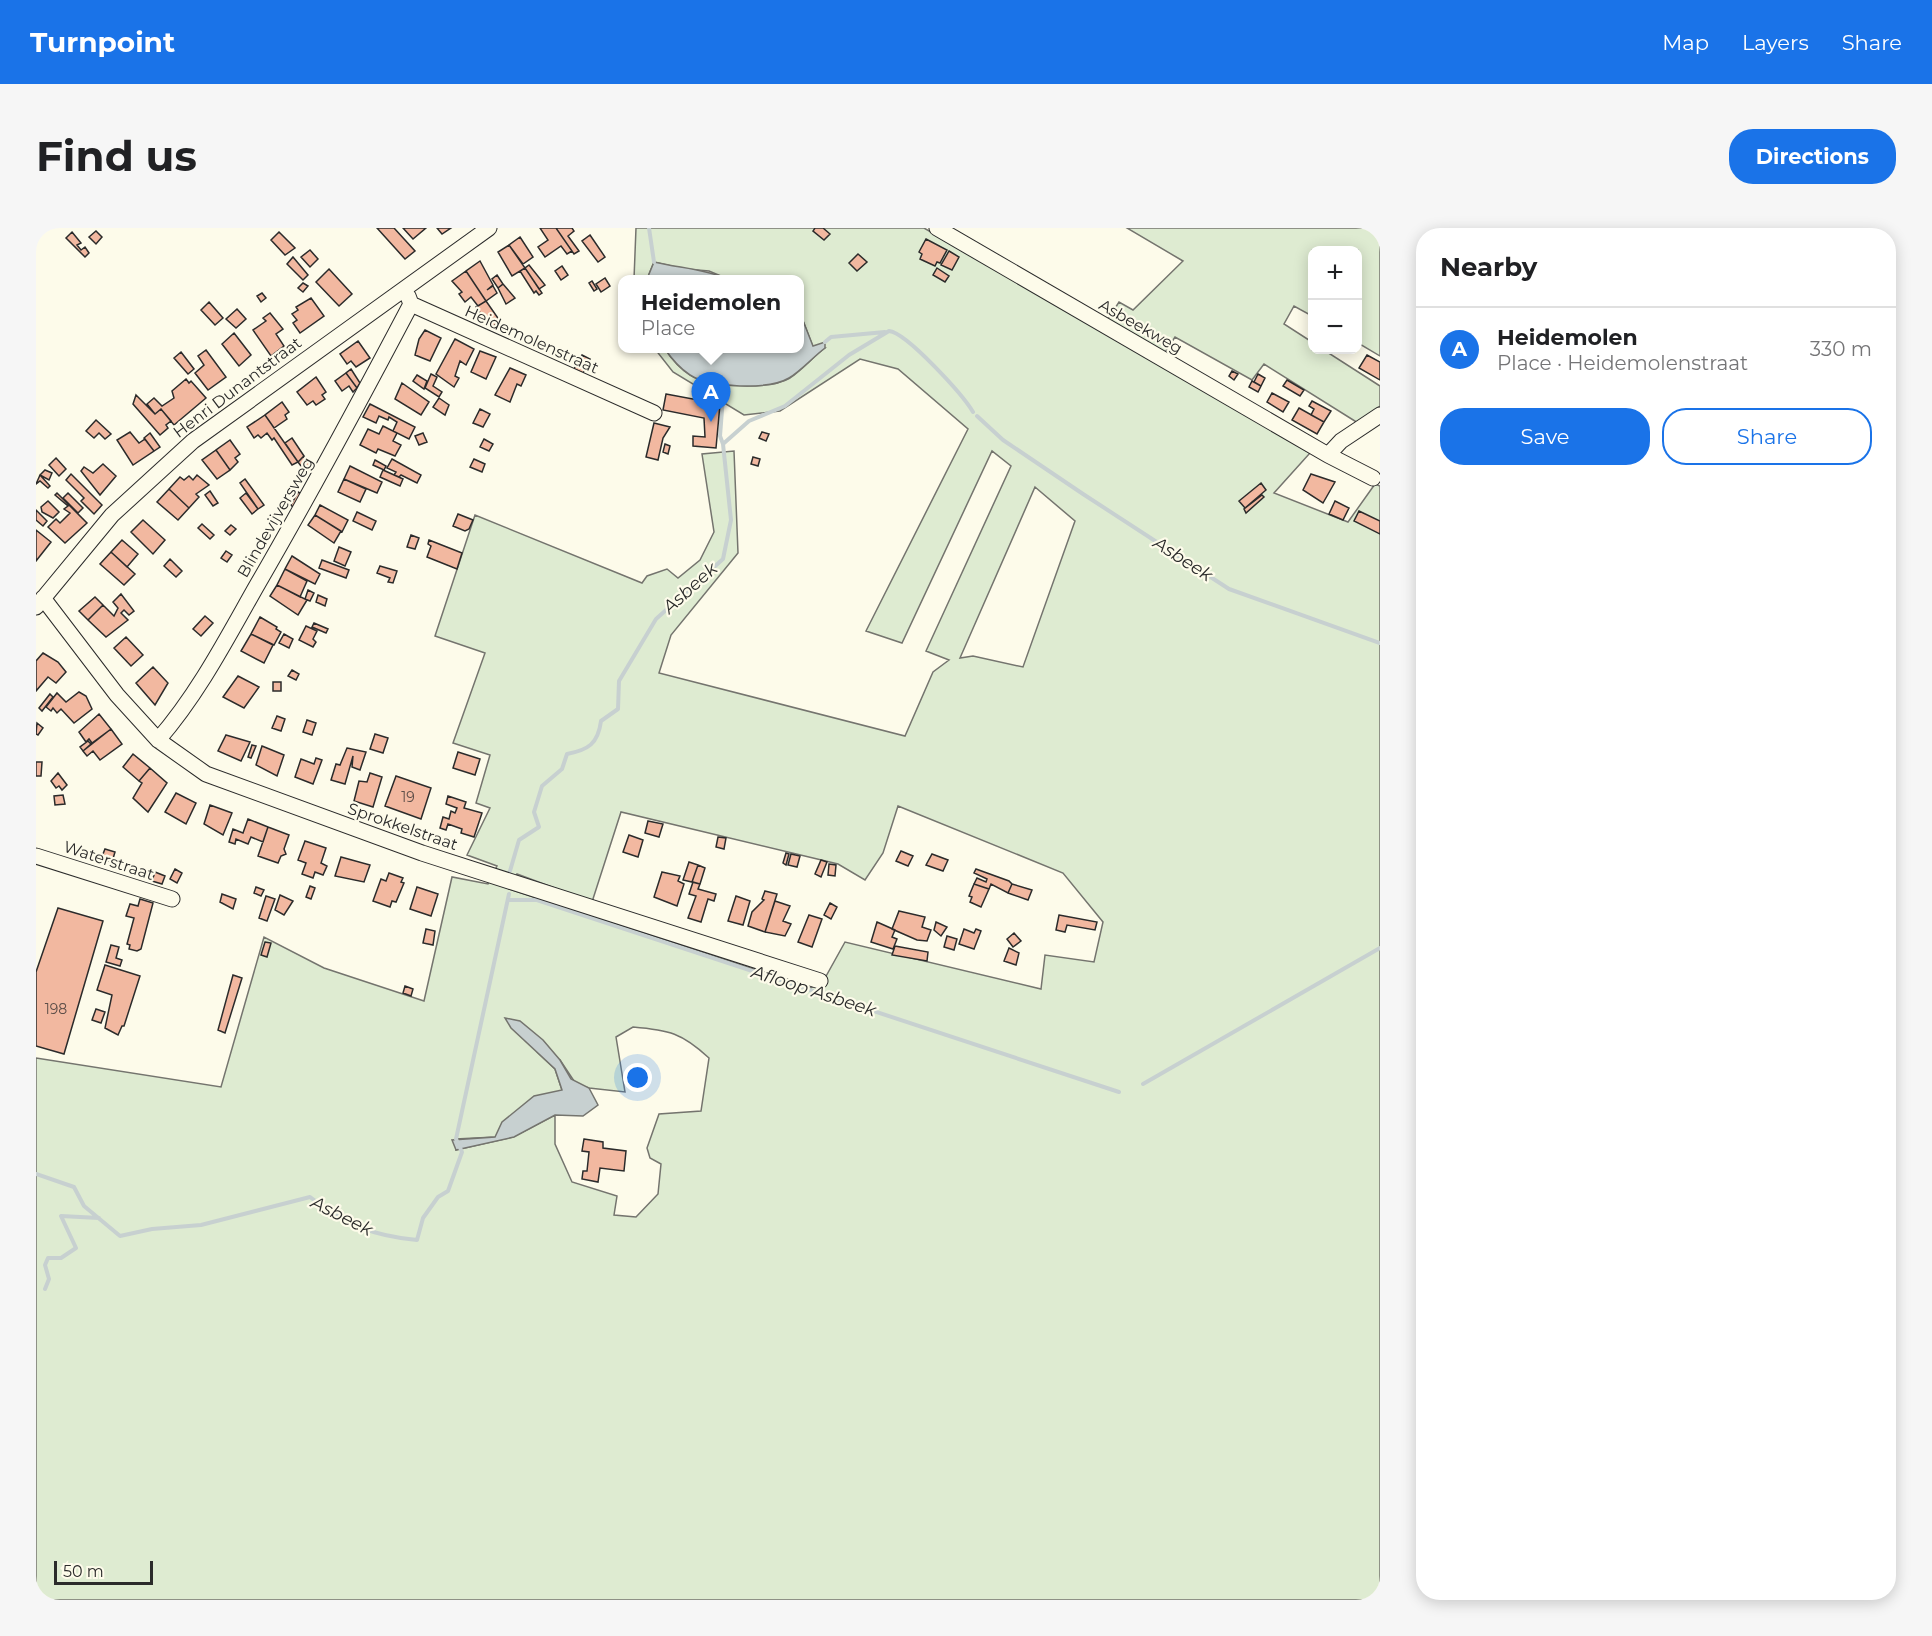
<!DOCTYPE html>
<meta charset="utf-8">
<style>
body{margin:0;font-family:Montserrat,sans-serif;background:#f6f6f6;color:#202124}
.controls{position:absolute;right:18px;top:18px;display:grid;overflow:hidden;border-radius:12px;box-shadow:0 3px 15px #0003}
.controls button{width:54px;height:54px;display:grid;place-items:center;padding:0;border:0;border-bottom:2px solid #e0e0e0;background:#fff;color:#202124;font:30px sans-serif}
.scale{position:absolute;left:18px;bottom:15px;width:99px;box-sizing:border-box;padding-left:6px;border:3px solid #2b2b2b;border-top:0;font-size:16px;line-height:21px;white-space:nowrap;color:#2b2b2b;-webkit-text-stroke:4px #fdfbea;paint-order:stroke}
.you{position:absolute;left:602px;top:850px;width:21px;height:21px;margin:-15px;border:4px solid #fff;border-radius:50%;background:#1a73e8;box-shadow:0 0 0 9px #1a73e833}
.badge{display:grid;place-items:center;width:39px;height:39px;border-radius:50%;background:#1a73e8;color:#fff;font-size:20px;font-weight:700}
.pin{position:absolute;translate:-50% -50px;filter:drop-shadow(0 2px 3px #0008)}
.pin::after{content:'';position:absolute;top:32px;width:21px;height:18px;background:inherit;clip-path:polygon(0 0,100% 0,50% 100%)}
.popup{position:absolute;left:582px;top:47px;width:186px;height:78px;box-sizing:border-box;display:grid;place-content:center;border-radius:12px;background:#fff;filter:drop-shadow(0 2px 4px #0005);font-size:20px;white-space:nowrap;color:#757577}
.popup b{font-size:22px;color:#202124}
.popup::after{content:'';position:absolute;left:50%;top:100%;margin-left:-12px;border:12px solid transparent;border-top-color:#fff}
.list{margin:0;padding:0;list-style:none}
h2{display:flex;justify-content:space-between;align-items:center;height:78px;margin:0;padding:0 24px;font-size:26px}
h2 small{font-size:20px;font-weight:400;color:#757577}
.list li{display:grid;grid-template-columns:39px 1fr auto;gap:18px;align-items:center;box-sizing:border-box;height:84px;padding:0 24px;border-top:2px solid #e0e0e0}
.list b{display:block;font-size:22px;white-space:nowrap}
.list p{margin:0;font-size:20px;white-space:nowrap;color:#757577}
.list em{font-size:20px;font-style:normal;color:#757577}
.actions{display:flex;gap:12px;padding:18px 24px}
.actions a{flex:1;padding:14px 0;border:2px solid #1a73e8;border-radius:24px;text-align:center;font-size:21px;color:#1a73e8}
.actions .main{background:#1a73e8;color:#fff}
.map{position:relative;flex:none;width:1344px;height:1372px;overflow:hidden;border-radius:24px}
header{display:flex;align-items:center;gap:36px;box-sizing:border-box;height:84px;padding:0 30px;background:#1a73e8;color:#fff}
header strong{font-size:28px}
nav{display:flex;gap:33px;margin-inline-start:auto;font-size:21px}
.intro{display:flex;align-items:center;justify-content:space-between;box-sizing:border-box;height:144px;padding:0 36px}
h1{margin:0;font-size:42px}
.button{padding:15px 27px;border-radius:24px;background:#1a73e8;color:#fff;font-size:21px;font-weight:700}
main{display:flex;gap:36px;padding:0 36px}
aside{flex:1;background:#fff;border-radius:24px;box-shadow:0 3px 15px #0003}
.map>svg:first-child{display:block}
.green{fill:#deebd1;stroke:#74746e;stroke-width:1.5;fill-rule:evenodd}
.water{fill:#c7d0d0;stroke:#74746e;stroke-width:1.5}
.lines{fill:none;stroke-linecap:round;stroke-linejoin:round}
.stream{stroke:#c7d0d0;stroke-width:4}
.building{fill:#f2b8a0;stroke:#2b2b2b;stroke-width:1.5}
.minor-casing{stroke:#2b2b2b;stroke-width:17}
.minor{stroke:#fdfbea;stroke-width:15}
.fence{stroke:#2b2b2b;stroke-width:1.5;stroke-dasharray:8 3;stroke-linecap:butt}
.labels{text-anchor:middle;stroke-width:4.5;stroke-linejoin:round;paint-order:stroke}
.number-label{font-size:14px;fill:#5d4e48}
.street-label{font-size:16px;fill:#2b2b2b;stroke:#fdfbea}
.water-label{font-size:18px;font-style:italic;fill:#2b2b2b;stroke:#fdfbea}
</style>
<header>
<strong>Turnpoint</strong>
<nav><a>Map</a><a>Layers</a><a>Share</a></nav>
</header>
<div class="intro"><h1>Find us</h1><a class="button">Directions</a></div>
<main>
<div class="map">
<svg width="1344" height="1372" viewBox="0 0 1344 1372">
<rect width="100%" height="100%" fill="#fdfbea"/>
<path class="green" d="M600,0H888L1065,102L1083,74L1097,82L1147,33L1091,0H1344V128L1322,115V22H1276V88L1258,78L1248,96L1276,114V122H1288L1344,158V178L1322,195L1228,136L1216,152L1139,109L1122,135L1274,225L1238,265L1312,294L1339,256L1344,258V1372H0V830L185,859L228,709L288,740L388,773L416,649L452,656L461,638L431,627L454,580L440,575L454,527L417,515L449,425L399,408L439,287L606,355L611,348L631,341L642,350L664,332L678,304L666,226L698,223L702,325L635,407L623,445L869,508L897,444L913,432L890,423L975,238L956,223L866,415L830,403L932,201L862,141L824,131L744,183L708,187L637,144L619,121H629C635,130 645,141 654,147C674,160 733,162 754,150C766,142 777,129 789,120L777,119L764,85V52L692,51L673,43L649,41L618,34L611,51H598ZM999,259L1039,293L987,439L937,428L924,430ZM862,578L1027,645L1067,694L1058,734L1009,727L1005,761L809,714L789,750L775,760L473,661L481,646L556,674L585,584L802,636L829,652L847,625ZM597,799C633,802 646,805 673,830L665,883L623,886L611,920L614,930L625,936L622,966L600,989L578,987L581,968L536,954L519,916V887L477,909L420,922V911L460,909L526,862L519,841L501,824L524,832L540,856L553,860L589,864L580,809Z"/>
<path class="water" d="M618,34C643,40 669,41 692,51H611Z
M764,85L777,118L789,114V120C777,129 766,142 753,150C733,162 674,160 654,147C645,141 635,130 629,121H764Z
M469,790L484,793L507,812L524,832L535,851L553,860L562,877L547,888L519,887L478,909L420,922L416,912L459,909L466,894L498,868L526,862L519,841L475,800Z"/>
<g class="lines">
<path class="stream" d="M613,0L618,34
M789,114L795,109L849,104
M941,188L967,212L1047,266L1193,361L1344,415
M687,216L684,208L688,156
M474,643L483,612L503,599L498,584L506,558L526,541L531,526C552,522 562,516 565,493L582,481L583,453L620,391L687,331L695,292L687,216L713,193L749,178L813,127L853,103C871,105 927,167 937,184
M472,672H501L1083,864
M1107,856L1344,720
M0,946L38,959L48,978L84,1008L116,1001L165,997L274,969C308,996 337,1008 381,1012L387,990L402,969L412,963L426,924L420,911L473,666
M9,1061L13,1051L9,1037L12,1030H25L40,1020L25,988L63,990"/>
</g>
<path class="building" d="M341,0H358L379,23L369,31Z
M367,0H390L377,11Z
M401,0H415L406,6Z
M504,0H520L536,23L531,26L525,18L509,29L502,19L512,12Z
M520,0H536L538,3L532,8L543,23L538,26Z
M779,0H787L794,6L788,12L777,3Z
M60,3L66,9L60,16L53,9Z
M36,4L45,15L41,17L45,22L49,19L53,25L49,29L30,10Z
M243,4L259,20L249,27L235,12Z
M554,7L569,29L562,34L546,13Z
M484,9L497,29L487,36L473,17Z
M890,11L911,22L904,35L901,34L899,38L884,31L886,26L883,24Z
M473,17L489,40L476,48L462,24Z
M274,22L282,31L274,39L265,29Z
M913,23L923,29L916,42L905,37Z
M822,26L831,34L821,43L813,35Z
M257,29L272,47L267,52L251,36Z
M444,33L457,57L451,62L457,58L461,65L450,73L430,43Z
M493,37L509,57L503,61L489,40Z
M526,38L532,47L525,52L519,43Z
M489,40L506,65L503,67L500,63L498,65L484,43Z
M901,40L913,48L909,54L897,47Z
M293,41L316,66L303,78L280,54Z
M430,43L450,73L442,78L435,69L429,74L423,66L426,64L416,53Z
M461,47L467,56L462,60L456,51Z
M569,50L574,58L565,64L560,56Z
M556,53L561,61L558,63L553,55Z
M267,55L272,58L267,64L262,60Z
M467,56L479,70L470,76L462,60Z
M226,65L230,70L225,74L221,68Z
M275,70L288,88L264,105L257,95L261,92L256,86L262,82L260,79Z
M450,73L464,93L455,100L440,79Z
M173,74L187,90L179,97L165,82Z
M201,81L210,91L200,100L190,91Z
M234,85L247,101L240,106L248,118L235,128L217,102L230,93L227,90Z
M389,102L405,110L394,133L379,127L383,111Z
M198,105L215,127L203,138L186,116Z
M419,111L438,121L430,137L424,133L419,148L423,150L418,159L400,146Z
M322,113L334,130L320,139L315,133L311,136L304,126Z
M170,122L190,149L172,162L159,145L168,137L162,128Z
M444,123L460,129L450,151L435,144Z
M145,124L158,141L152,146L138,130Z
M546,127L554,131L547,145L538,141Z
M1331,127L1344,134V152L1323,140Z
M474,140L490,147L485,158L481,156L474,174L459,167Z
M315,141L324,155L321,160L310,145Z
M1196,143L1202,146L1198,152L1193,148Z
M310,145L321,160L317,164L313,158L306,163L299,153Z
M395,146L401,149L397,158L406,164L403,169L389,160Z
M1222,146L1229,150L1225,158L1218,154Z
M381,147L391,153L388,161L377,153Z
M280,149L290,164L286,167L289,171L280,177L277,173L271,177L261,164Z
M150,151L153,155L155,153L170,170L138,197L125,181L119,186L111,176L118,170L126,178L138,170L136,163Z
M1251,152L1268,162L1264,168L1247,158Z
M1216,153L1225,158L1222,164L1213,159Z
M366,155L393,174L385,187L359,171Z
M1236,165L1253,174L1247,184L1231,174Z
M630,166L684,176L680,220L657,218V208L669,209L668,190L627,182Z
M100,167L119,186L125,181L135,193L130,197L132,200L124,207L97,176Z
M403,170L413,177L409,187L397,179Z
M1276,173L1295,183L1288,194L1275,187L1278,181L1273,178Z
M246,174L253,184L249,187L251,191L238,200L229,187Z
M334,176L379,199L373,211L357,203L361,194L353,189L352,192L343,188L340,195L327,189Z
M1263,180L1288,194L1281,206L1256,192Z
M444,181L454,186L447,199L437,195Z
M229,187L262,234L256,237L238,210L236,212L231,205L225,210L222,207L218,210L211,199Z
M60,192L75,206L69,211L63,205L58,210L50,203Z
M618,195L634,199L627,210L622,232L610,229Z
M347,198L361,205L357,213L365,217L359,228L342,221L340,225L324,217L332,201L343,206Z
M94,204L103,215L109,211L118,223L97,237L81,212Z
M726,204L733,206L730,213L723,210Z
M114,205L124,219L118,223L108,210Z
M387,205L391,214L383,217L379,208Z
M256,210L268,228L262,234L249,215Z
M448,211L457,216L453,223L444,219Z
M194,212L204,226L199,230L202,234L194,242L180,222Z
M629,216L634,218L632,226L627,224Z
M180,222L194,242L181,251L166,232Z
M268,228L275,237L268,242L262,234Z
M717,229L724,231L722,238L715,236Z
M20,230L30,241L23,248L13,237Z
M356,231L385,247L381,255L365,247L363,249L358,247L360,244L351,240Z
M438,231L449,236L446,244L434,239Z
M339,232L350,238L348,242L337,237Z
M67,236L80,248L64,267L45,243L48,239L57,245Z
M314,238L346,254L341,265L308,251Z
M9,242L16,245L13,252L4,247Z
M347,242L367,251L364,258L344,249Z
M35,246L66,277L58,286L45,273L48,270L30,252Z
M1275,246L1299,254L1287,275L1267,262Z
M4,247L14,258L12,260L4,253L0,256Z
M161,247L173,257L160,266L163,269L153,280L133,261L144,249L148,252L153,248L157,252Z
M209,251L228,277L222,281L204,255Z
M308,251L330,261L324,274L302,264Z
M1225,255L1230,262L1209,280L1203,273Z
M133,261L153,280L142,292L121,274Z
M174,263L182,275L177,278L169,267Z
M262,264L266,266L258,280L255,277Z
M21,265L51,295L29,315L12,299L20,291L24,295L34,285L28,281L32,278L19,267Z
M32,265L47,280L42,285L27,270Z
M210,265L222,281L216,286L204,270Z
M1226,267L1228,269L1210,285L1208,281Z
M12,273L23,284L17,290L6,284L5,279Z
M1299,273L1313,280L1307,292L1293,286Z
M284,277L312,292L306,304L279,287Z
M0,282L11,293L7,298L0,292Z
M1323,283L1344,293V306L1318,293Z
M321,284L340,293L336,302L317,293Z
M422,286L437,292L433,301L429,303L417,298Z
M279,287L305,303L298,315L272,297Z
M107,292L129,312L117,326L95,304Z
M166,296L178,307L174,311L162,300Z
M195,297L200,301L194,307L189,303Z
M0,302L15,314L0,333Z
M375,307L383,310L379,321L371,319Z
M86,312L102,326L91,339L75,324Z
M393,312L426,325L421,341L391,329L395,318L392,316Z
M303,319L315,324L309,338L298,333Z
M190,323L196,327L191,334L185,330Z
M75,324L99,346L88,357L64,336Z
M256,328L284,346L279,356L249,341Z
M134,331L146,343L140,349L128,338Z
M286,332L313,342L310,350L283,340Z
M344,338L361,343L357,355L352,354L354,350L341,345Z
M249,341L271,353L264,369L241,357Z
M241,357L271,372L262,387L234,368Z
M272,362L278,365L274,373L269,371Z
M85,366L98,383L93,387L88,382L85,385L92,392L70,409L52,392L67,377L78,388L82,380L77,374Z
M282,367L291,371L289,378L280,374Z
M59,369L67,377L52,392L43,383Z
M169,388L177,395L165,408L157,401Z
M224,389L241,399L240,401L245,404L238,417L215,406Z
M278,395L292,401L290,405L276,399Z
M270,398L281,403L277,411L280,414L277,419L263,412Z
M215,406L237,417L228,435L205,423Z
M248,406L257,411L253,420L243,415Z
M90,409L107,427L95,438L78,420Z
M7,425L22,434L30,444L20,455L12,449L0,463V433Z
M117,439L132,455L119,477L100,455Z
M256,442L263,446L260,452L252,448Z
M202,448L223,459L208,480L187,469Z
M237,454H245V463H237Z
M43,464L50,468L56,481L38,495L25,481L21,485L17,480L15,483L10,479L21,465L30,474Z
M14,466L17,469L6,483L3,480Z
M63,486L75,501L56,515L53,511L50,514L43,504Z
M241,488L249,491L245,503L236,500Z
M271,492L280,495L276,507L267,504Z
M1,495L7,500L2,507L0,506Z
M75,501L86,516L64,532L57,523L51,528L47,523Z
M339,506L352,510L347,525L334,521Z
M190,507L214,514L205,533L182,523Z
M52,513L55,516L47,523L44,519Z
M216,517L220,518L215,530L212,529Z
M226,518L248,527L241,548L220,537Z
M311,520L330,524L324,542L316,539L317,528L309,556L295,552L300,536L304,537Z
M422,524L444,531L439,547L417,540Z
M97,526L114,540L103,553L87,539Z
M280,530L286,532L277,556L259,549L265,531L278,536Z
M0,534H6L5,548H0Z
M114,540L131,555L112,584L97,570L106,555L103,553Z
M22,545L31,557L26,562L23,558L20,560L15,553Z
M334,545L346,549L337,579L318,573L323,553L331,554Z
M360,548L395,560L385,591L349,578Z
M140,565L160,575L150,596L129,584Z
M27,567L29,576L19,577L18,568Z
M412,568L430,574L428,580L446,585L438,609L425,605L426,601L412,596L410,602L404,600L407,589L413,591L415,583L419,585L421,580L410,576Z
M174,577L196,585L187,607L168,596Z
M212,591L232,599L227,614L215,609L212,616L200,611L199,616L193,614L197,601L207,605Z
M612,593L627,596L623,609L609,605Z
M232,599L253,607L248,621L250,626L245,628L242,635L222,628Z
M593,607L607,612L602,629L587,624Z
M682,609L690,610L688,621L680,619Z
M269,613L290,620L285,635L291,638L287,647L279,644L277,650L266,646L270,635L262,632Z
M69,621L79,624L76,634L65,631Z
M865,623L877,628L872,638L860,633Z
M750,625L753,626L750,637L747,635Z
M755,626L764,628L761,639L752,637Z
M896,626L912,632L907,643L890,637Z
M305,629L334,637L328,654L299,648Z
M785,632L791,634L785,649L779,646Z
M653,634L662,637L656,654L647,652Z
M793,636L800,637L799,648L792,647Z
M662,637L669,640L664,656L656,654Z
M139,641L146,645L141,655L134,651Z
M940,641L973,653L976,656L972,665L955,656L953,661L938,656L941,650L950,654L951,651L938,645Z
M119,644L129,648L126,656L116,653Z
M626,644L644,648L642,653L648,656L641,678L618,669Z
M353,645L367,650L365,654L368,655L360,674L356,673L354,679L337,673L345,651L350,653Z
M657,654L664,656L662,661L680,666L678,673L672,671L665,694L652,690L660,668L653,666Z
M938,656L953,661L945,679L934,674L936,669L933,668Z
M976,656L996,662L992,672L972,665Z
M274,658L279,660L275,671L270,669Z
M220,659L228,662L225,668L218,665Z
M381,659L402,666L395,688L374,681Z
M729,663L741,666L729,704L712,698L716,684L728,672L726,671Z
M186,666L200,671L197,681L184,674Z
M244,667L257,673L248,687L239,682Z
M230,668L239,671L231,693L223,690Z
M700,668L714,673L707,697L692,693Z
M104,671L117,675L105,721L101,723L93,721L94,717L91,716L98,690L90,688L94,676L102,678Z
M739,673L754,678L747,693L755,696L749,708L729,704Z
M794,675L801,679L795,691L788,687Z
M22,680L67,693L28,826L0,818V744Z
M863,683L889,689L886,699L895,702L891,713L881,712L856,701Z
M773,687L786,691L776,719L762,714Z
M1023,687L1061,694L1059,702L1031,697L1029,704L1020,702Z
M841,694L859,702L856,709L861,711L857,721L835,714Z
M900,694L911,699L905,708L898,702Z
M390,701L399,703L397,717L387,715Z
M928,701L938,705L940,701L945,703L938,721L923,716Z
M978,705L985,713L977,719L971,711Z
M911,708L921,711L918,722L908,719Z
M229,714L235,715L231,729L225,727Z
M75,717L83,719L80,730L86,732L84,738L70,734Z
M859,718L892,724L891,733L856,727Z
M973,720L983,725L980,737L968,733Z
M69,737L104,748L88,798H86L82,807L69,800L76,767L61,762Z
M197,747L206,750L189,805L182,802Z
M369,758L377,761L375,768L367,765Z
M60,781L69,784L65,795L56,792Z
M548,911L567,914V920L590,923L588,943L564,940L562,954L546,951L547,943H551L553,924L546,923Z"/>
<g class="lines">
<defs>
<path id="minor" d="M901,0L1292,227
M372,68L375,76L618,185
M1337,250L1292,227L1305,213L1344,187
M7,370L81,467L122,512L170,546L386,625L784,753
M0,379L76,287L157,213L453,0
M122,512C162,466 190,412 220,359C274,266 325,171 375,76
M0,628L136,671"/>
</defs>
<use href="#minor" class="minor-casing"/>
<use href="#minor" class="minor"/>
<path class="fence" d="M0,1372H2"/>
</g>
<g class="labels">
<g class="number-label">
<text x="372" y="574">19</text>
<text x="20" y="786">198</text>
</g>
<g class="street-label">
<text transform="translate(1105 98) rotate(30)" y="6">Asbeekweg</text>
<text transform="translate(496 111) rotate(24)" y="6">Heidemolenstraat</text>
<text transform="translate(201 159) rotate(-37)" y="6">Henri Dunantstraat</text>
<text transform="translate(239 289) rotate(-60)" y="6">Blindevijversweg</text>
<text transform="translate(367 598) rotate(19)" y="6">Sprokkelstraat</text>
<text transform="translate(73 632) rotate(18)" y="6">Waterstraat</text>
</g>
<g class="water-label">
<text transform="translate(1147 331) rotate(33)" y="6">Asbeek</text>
<text transform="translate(654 360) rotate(-42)" y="6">Asbeek</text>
<text transform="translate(778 763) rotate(18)" y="6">Afloop Asbeek</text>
<text transform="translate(306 988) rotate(27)" y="6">Asbeek</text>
</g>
</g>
</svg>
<div class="controls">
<button>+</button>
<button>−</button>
</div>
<div class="scale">50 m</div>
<div class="you"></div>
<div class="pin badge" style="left:675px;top:194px">A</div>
<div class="popup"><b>Heidemolen</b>Place</div>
</div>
<aside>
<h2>Nearby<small></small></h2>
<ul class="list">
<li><span class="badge">A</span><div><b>Heidemolen</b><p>Place · Heidemolenstraat</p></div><em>330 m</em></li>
</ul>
<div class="actions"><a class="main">Save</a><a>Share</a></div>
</aside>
</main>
